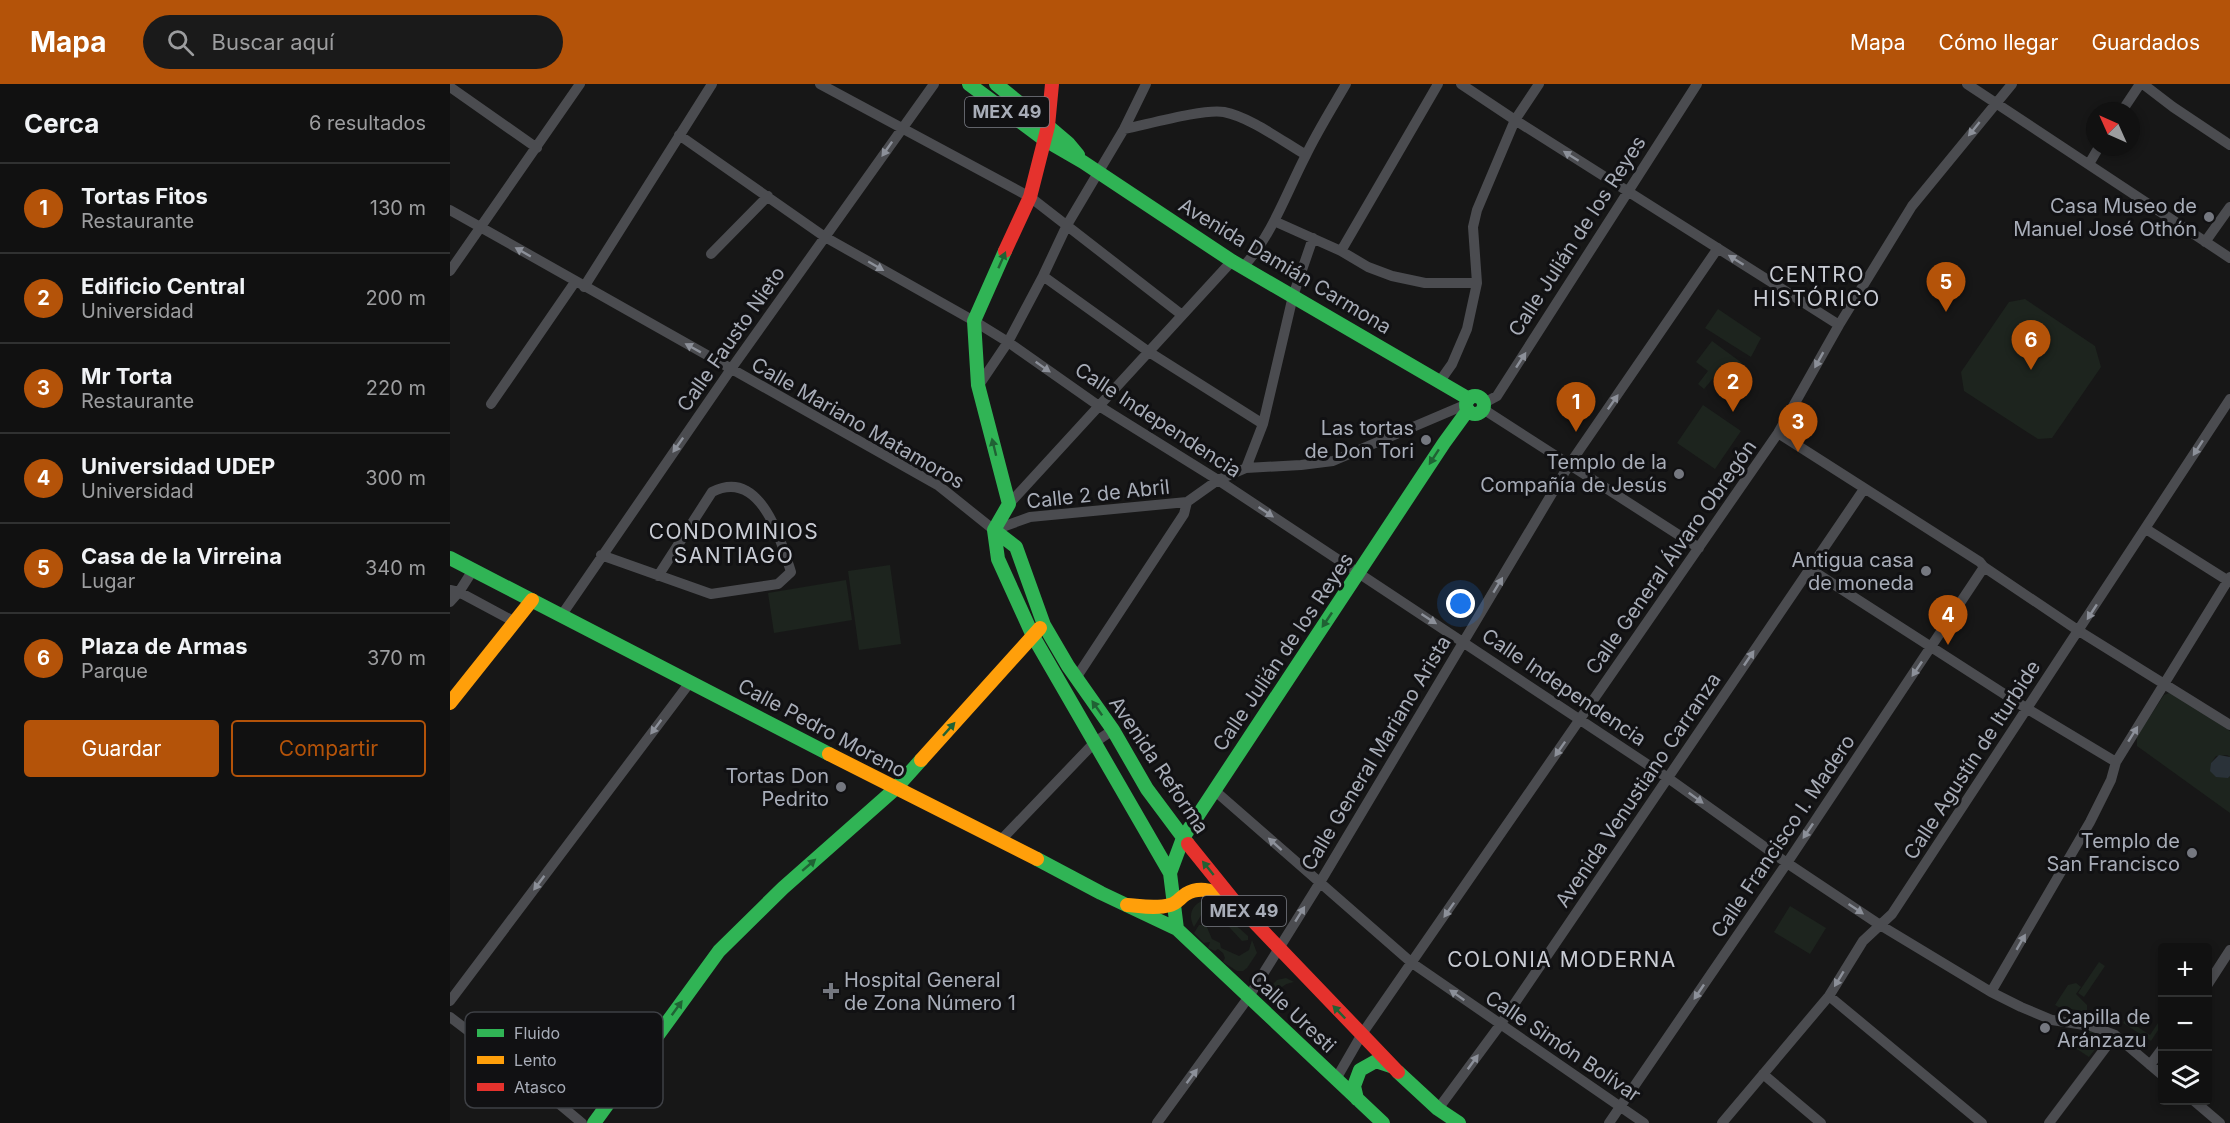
<!DOCTYPE html>
<html lang="es">
<meta charset="utf-8">
<style>
body{margin:0;font-family:Inter,sans-serif;background:#1a1a1a;color:#f1f3f6}
.controls{position:absolute;right:18px;bottom:18px;display:grid;overflow:hidden;border-radius:6px;box-shadow:0 3px 9px #0003}
.controls button{width:54px;height:54px;display:grid;place-items:center;padding:0;border:0;border-bottom:2px solid #303131;background:#111;color:#f1f3f6;font:30px sans-serif}
.compass{position:absolute;left:1636px;top:18px;width:54px;height:54px;border-radius:50%;background:#111;box-shadow:0 3px 9px #0003;rotate:315deg}
.you{position:absolute;left:1011px;top:520px;width:21px;height:21px;margin:-15px;border:4px solid #fff;border-radius:50%;background:#1a73e8;box-shadow:0 0 0 9px #1a73e833}
.badge{display:grid;place-items:center;width:39px;height:39px;border-radius:50%;background:#b45309;color:#fff;font-size:20px;font-weight:700}
.pin{position:absolute;translate:-50% -50px;filter:drop-shadow(0 2px 3px #0008)}
.pin::after{content:'';position:absolute;top:32px;width:21px;height:18px;background:inherit;clip-path:polygon(0 0,100% 0,50% 100%)}
.list{margin:0;padding:0;list-style:none}
h2{display:flex;justify-content:space-between;align-items:center;height:78px;margin:0;padding:0 24px;font-size:26px}
h2 small{font-size:20px;font-weight:400;color:#9c9d9f}
.list li{display:grid;grid-template-columns:39px 1fr auto;gap:18px;align-items:center;box-sizing:border-box;height:90px;padding:0 24px;border-top:2px solid #303131}
.list b{display:block;font-size:22px;white-space:nowrap}
.list p{margin:0;font-size:20px;white-space:nowrap;color:#9c9d9f}
.list em{font-size:20px;font-style:normal;color:#9c9d9f}
.actions{display:flex;gap:12px;padding:18px 24px}
.actions a{flex:1;padding:14px 0;border:2px solid #b45309;border-radius:6px;text-align:center;font-size:21px;color:#b45309}
.actions .main{background:#b45309;color:#fff}
.icon{flex:none;width:33px;height:33px;fill:none;stroke:currentColor;stroke-width:2;stroke-linecap:round;stroke-linejoin:round}
.map{position:relative;flex:none;width:1780px;height:1039px;overflow:hidden}
header{display:flex;align-items:center;gap:36px;box-sizing:border-box;height:84px;padding:0 30px;background:#b45309;color:#fff}
header strong{font-size:28px}
nav{display:flex;gap:33px;margin-inline-start:auto;font-size:21px}
.search{width:420px;height:54px;background:#1a1a1a;display:flex;align-items:center;gap:15px;box-sizing:border-box;padding:0 21px;border-radius:33px;color:#9c9d9f;font-size:22px}
main{display:flex}
aside{flex:1;background:#111}
.map>svg:first-child{display:block}
.green{fill:#1d241e}
.water{fill:#2a3239}
.lines{fill:none;stroke-linecap:round;stroke-linejoin:round}
.street{stroke:#4b4c50;stroke-width:10}
.fast{stroke:#30b455;stroke-width:14}
.slow{stroke:#ff9f0a;stroke-width:14}
.jam{stroke:#e5322d;stroke-width:14}
.oneway{fill:#8c9099}
.oneway2{fill:#206234}
.poi-dot{fill:#757880;stroke:#111113;stroke-width:2}
.labels{text-anchor:middle;stroke-width:6;stroke-linejoin:round;paint-order:stroke}
.shield{fill:#111113;stroke:#7b7e86;stroke-width:1.5}
.shield-label{font-size:18px;font-weight:bold;fill:#a8adb8}
.poi-label{font-size:20px;fill:#a8adb8;stroke:#111113;text-anchor:end}
.street-label{font-size:20px;fill:#a8adb8;stroke:#111113}
.neighbourhood-label{font-size:21px;letter-spacing:1.5px;fill:#c9ccd4;stroke:#111113}
.key{fill:#111113;stroke:#3e4045;stroke-width:1.5}
.key-label{font-size:16px;fill:#a8adb8}
</style>
<header>
<strong>Mapa</strong>
<div class="search"><svg class="icon" aria-label="search" viewBox="0 0 24 24"><circle cx="10" cy="10" r="6"/><path d="M15 15l6 6"/></svg>Buscar aquí</div>
<nav><a>Mapa</a><a>Cómo llegar</a><a>Guardados</a></nav>
</header>
<main>
<aside>
<h2>Cerca<small>6 resultados</small></h2>
<ul class="list">
<li><span class="badge">1</span><div><b>Tortas Fitos</b><p>Restaurante</p></div><em>130 m</em></li>
<li><span class="badge">2</span><div><b>Edificio Central</b><p>Universidad</p></div><em>200 m</em></li>
<li><span class="badge">3</span><div><b>Mr Torta</b><p>Restaurante</p></div><em>220 m</em></li>
<li><span class="badge">4</span><div><b>Universidad UDEP</b><p>Universidad</p></div><em>300 m</em></li>
<li><span class="badge">5</span><div><b>Casa de la Virreina</b><p>Lugar</p></div><em>340 m</em></li>
<li><span class="badge">6</span><div><b>Plaza de Armas</b><p>Parque</p></div><em>370 m</em></li>
</ul>
<div class="actions"><a class="main">Guardar</a><a>Compartir</a></div>
</aside>
<div class="map">
<svg width="1780" height="1039" viewBox="0 0 1780 1039">
<rect width="100%" height="100%" fill="#171717"/>
<path class="green" d="M1575,215L1645,262L1651,283L1602,354L1588,355L1514,307L1511,288L1559,218Z
M1268,225L1311,254L1301,273L1255,244Z
M1262,257L1292,279L1276,300L1265,292L1254,305L1248,300L1258,287L1246,278Z
M1253,321L1291,347L1265,385L1227,359Z
M440,481L451,560L409,566L398,487Z
M396,496L402,536L324,549L318,509Z
M1719,609L1724,610L1780,647V673L1777,671L1766,672L1761,679L1778,694L1780,692V729L1687,662V652L1714,611Z
M752,817H759L766,820L753,828L744,843C738,832 741,822 752,817Z
M766,822L773,824L774,831L798,852V856L792,857L770,833H765L762,829Z
M1340,822L1376,844L1360,870L1324,848Z
M749,841H756L762,855L770,859L771,864L789,872L799,866L802,856L807,869L797,884L793,887H787L773,878L775,874L773,869L768,865L765,867L758,864L760,858L754,859L744,849Z
M1649,878L1655,882L1634,913L1628,909Z
M836,894L844,898C831,900 825,908 826,920L819,910L820,903L827,896Z
M1626,899L1631,903L1626,910L1637,921V928L1621,925L1618,928L1605,921L1618,901Z
M1712,933V940L1701,957L1673,939L1676,935L1700,951Z
M1638,946L1645,948L1651,958L1639,973L1618,959L1621,953L1633,955Z"/>
<path class="water" d="M1769,671L1780,673V692L1778,694L1766,693L1760,687L1761,679Z"/>
<g class="lines">
<path class="street" d="M370,0L580,113L732,231
M1011,0L1065,36L1389,241
M1517,0L1780,174
M1693,0L1723,23L1780,61
M0,3L87,64
M1672,27L1690,0
M674,45C695,41 755,24 774,28C800,33 832,57 856,71
M229,51L375,153L524,237L558,258L649,322L768,396L1218,694L1337,779L1430,841L1541,908L1571,923L1602,936L1641,942L1665,951L1712,991
M1639,80L1649,63
M0,126L489,402L544,446L580,433L737,418L768,396L796,384L813,340L843,212L863,154
M824,137L891,167L918,183L942,192L975,199H1027
M1755,158L1780,123
M891,167L988,0
M261,170L318,112
M794,182C822,151 836,110 855,73C867,48 882,24 896,0
M0,187L130,0
M593,192L699,268L813,340
M134,203L262,0
M990,297L1002,280L1017,245L1027,199L1023,143L1027,126L1065,36L1089,0
M529,301L558,258L593,192L617,141L674,45L696,0
M1034,319L1047,312L1247,0
M41,320L125,198
M1033,325L1249,464
M1328,349L1530,478L1534,483L1629,547L1780,641
M796,384L851,381L883,377L1017,320
M559,420L782,177
M1696,445L1780,498
M151,471L261,510L328,500L341,488C330,454 310,383 262,408L208,492
M1360,485L1576,624L1666,678
M0,506L9,508L65,538
M0,518L9,508L23,486
M111,532L281,285L484,0
M626,594L734,430L737,418
M764,706L962,879L1194,1039
M551,756L645,658L663,646
M1758,900L1780,866
M1541,908L1640,738L1661,696L1666,678L1780,493
M1379,912L1532,1039
M0,917L241,597
M0,933L59,978L132,1039
M1700,981L1712,965
M1313,990L1371,1039
M886,995L912,950L1328,349L1389,241L1462,122L1562,0
M1743,1016L1770,1039
M988,1025L1050,941L1414,405
M707,1039L798,914L869,800L1119,381L1268,164
M1159,1039L1337,779L1534,483
M1272,1039L1379,912L1413,857L1442,830L1780,315
M1599,1039L1665,951"/>
<path class="fast" d="M519,0L595,56
M546,0L598,42
M598,42L618,59L628,71
M595,56L633,78L782,177L1019,315
M555,167L524,237L528,301L559,420L544,446L548,475L583,552L720,789
M1016 321a9 9 0 1 1 18 0a9 9 0 1 1-18 0Z
M544,446L566,463L594,541L618,582L663,646L697,705L738,760
M0,474L379,670
M733,754L994,359L1018,326
M733,754L720,789L727,845L933,1039
M587,775L651,809L727,845
M948,988L988,1025L1009,1039
M907,1015L904,1002L910,986L926,977L941,982
M144,1039L269,867L333,804L445,705L471,676"/>
<path class="slow" d="M0,619L82,516
M379,670L587,775
M471,676L590,544
M677,821C691,822 706,825 720,821C726,820 730,814 736,810C751,801 766,808 781,815"/>
<path class="jam" d="M555,167L580,113L598,42L602,0
M738,760L784,817L948,988"/>
</g>
<defs><path id="oneway-solid" d="M-6-.8H1V-3.2L6.5 0L1 3.2V.8H-6Z" transform="scale(1.5)"/></defs>
<g class="oneway">
<use href="#oneway-solid" transform="translate(1524 45) rotate(129)"/>
<use href="#oneway-solid" transform="translate(437 65) rotate(125)"/>
<use href="#oneway-solid" transform="translate(1121 72) rotate(-148)"/>
<use href="#oneway-solid" transform="translate(73 168) rotate(-150)"/>
<use href="#oneway-solid" transform="translate(1286 176) rotate(-148)"/>
<use href="#oneway-solid" transform="translate(426 182) rotate(30)"/>
<use href="#oneway-solid" transform="translate(243 264) rotate(-151)"/>
<use href="#oneway-solid" transform="translate(1071 276) rotate(-57)"/>
<use href="#oneway-solid" transform="translate(1369 276) rotate(119)"/>
<use href="#oneway-solid" transform="translate(593 283) rotate(35)"/>
<use href="#oneway-solid" transform="translate(1163 318) rotate(-55)"/>
<use href="#oneway-solid" transform="translate(228 361) rotate(125)"/>
<use href="#oneway-solid" transform="translate(1748 364) rotate(123)"/>
<use href="#oneway-solid" transform="translate(816 428) rotate(34)"/>
<use href="#oneway-solid" transform="translate(1048 501) rotate(-59)"/>
<use href="#oneway-solid" transform="translate(1642 528) rotate(123)"/>
<use href="#oneway-solid" transform="translate(979 535) rotate(33)"/>
<use href="#oneway-solid" transform="translate(1299 574) rotate(-56)"/>
<use href="#oneway-solid" transform="translate(1467 585) rotate(124)"/>
<use href="#oneway-solid" transform="translate(206 643) rotate(127)"/>
<use href="#oneway-solid" transform="translate(1683 650) rotate(-58)"/>
<use href="#oneway-solid" transform="translate(1110 665) rotate(125)"/>
<use href="#oneway-solid" transform="translate(1246 714) rotate(36)"/>
<use href="#oneway-solid" transform="translate(1358 747) rotate(124)"/>
<use href="#oneway-solid" transform="translate(825 760) rotate(-138)"/>
<use href="#oneway-solid" transform="translate(89 799) rotate(127)"/>
<use href="#oneway-solid" transform="translate(1406 825) rotate(34)"/>
<use href="#oneway-solid" transform="translate(999 826) rotate(125)"/>
<use href="#oneway-solid" transform="translate(850 830) rotate(-58)"/>
<use href="#oneway-solid" transform="translate(1571 858) rotate(-60)"/>
<use href="#oneway-solid" transform="translate(1389 895) rotate(121)"/>
<use href="#oneway-solid" transform="translate(1249 908) rotate(124)"/>
<use href="#oneway-solid" transform="translate(1007 911) rotate(-145)"/>
<use href="#oneway-solid" transform="translate(1023 978) rotate(-54)"/>
<use href="#oneway-solid" transform="translate(742 992) rotate(-53)"/>
</g>
<g class="oneway2">
<use href="#oneway-solid" transform="translate(552 176) rotate(-66)"/>
<use href="#oneway-solid" transform="translate(544 363) rotate(-104)"/>
<use href="#oneway-solid" transform="translate(984 373) rotate(123)"/>
<use href="#oneway-solid" transform="translate(877 536) rotate(124)"/>
<use href="#oneway-solid" transform="translate(647 624) rotate(-125)"/>
<use href="#oneway-solid" transform="translate(499 645) rotate(-48)"/>
<use href="#oneway-solid" transform="translate(359 781) rotate(-41)"/>
<use href="#oneway-solid" transform="translate(758 784) rotate(-129)"/>
<use href="#oneway-solid" transform="translate(227 924) rotate(-54)"/>
<use href="#oneway-solid" transform="translate(889 928) rotate(-134)"/>
</g>
<g class="poi-dot">
<circle cx="1759" cy="133" r="6"/>
<circle cx="976" cy="356" r="6"/>
<circle cx="1229" cy="390" r="6"/>
<circle cx="1476" cy="487" r="6"/>
<circle cx="391" cy="703" r="6"/>
<circle cx="1742" cy="769" r="6"/>
<path d="M378 898h6v6h6v6h-6v6h-6v-6h-6v-6h6z"/>
<circle cx="1595" cy="944" r="6"/>
</g>
<g class="labels">
<g class="shield">
<rect x="515" y="13" width="84" height="30" rx="4.5"/>
<rect x="752" y="812" width="84" height="30" rx="4.5"/>
</g>
<g class="shield-label">
<text x="557" y="34">MEX 49</text>
<text x="794" y="833">MEX 49</text>
</g>
<g class="poi-label">
<text x="1747" y="129">Casa Museo de<tspan x="1747" dy="23">Manuel José Othón</tspan></text>
<text x="964" y="351">Las tortas<tspan x="964" dy="23">de Don Tori</tspan></text>
<text x="1217" y="385">Templo de la<tspan x="1217" dy="23">Compañía de Jesús</tspan></text>
<text x="1464" y="483">Antigua casa<tspan x="1464" dy="23">de moneda</tspan></text>
<text x="379" y="699">Tortas Don<tspan x="379" dy="23">Pedrito</tspan></text>
<text x="1730" y="764">Templo de<tspan x="1730" dy="23">San Francisco</tspan></text>
<text x="394" y="903" text-anchor="start">Hospital General<tspan x="394" dy="23">de Zona Número 1</tspan></text>
<text x="1607" y="940" text-anchor="start">Capilla de<tspan x="1607" dy="23">Aránzazu</tspan></text>
</g>
<g class="street-label">
<text transform="translate(1127 152) rotate(-57)" y="7">Calle Julián de los Reyes</text>
<text transform="translate(835 182) rotate(31)" y="7">Avenida Damián Carmona</text>
<text transform="translate(281 255) rotate(-55)" y="7">Calle Fausto Nieto</text>
<text transform="translate(708 336) rotate(33)" y="7">Calle Independencia</text>
<text transform="translate(408 339) rotate(30)" y="7">Calle Mariano Matamoros</text>
<text transform="translate(648 410) rotate(-6)" y="7">Calle 2 de Abril</text>
<text transform="translate(1221 473) rotate(-55)" y="7">Calle General Álvaro Obregón</text>
<text transform="translate(833 568) rotate(-56)" y="7">Calle Julián de los Reyes</text>
<text transform="translate(1114 603) rotate(34)" y="7">Calle Independencia</text>
<text transform="translate(372 644) rotate(28)" y="7">Calle Pedro Moreno</text>
<text transform="translate(926 669) rotate(-59)" y="7">Calle General Mariano Arista</text>
<text transform="translate(1522 676) rotate(-57)" y="7">Calle Agustín de Iturbide</text>
<text transform="translate(709 681) rotate(56)" y="7">Avenida Reforma</text>
<text transform="translate(1188 706) rotate(-56)" y="7">Avenida Venustiano Carranza</text>
<text transform="translate(1333 752) rotate(-56)" y="7">Calle Francisco I. Madero</text>
<text transform="translate(843 928) rotate(43)" y="7">Calle Uresti</text>
<text transform="translate(1113 962) rotate(34)" y="7">Calle Simón Bolívar</text>
</g>
<g class="neighbourhood-label">
<text x="1367" y="198">CENTRO<tspan x="1367" dy="24">HISTÓRICO</tspan></text>
<text x="284" y="455">CONDOMINIOS<tspan x="284" dy="24">SANTIAGO</tspan></text>
<text x="1112" y="883">COLONIA MODERNA</text>
</g>
</g>
<rect x="15" y="928" width="198" height="96" rx="9" class="key"/>
<rect x="27" y="945" width="27" height="8" fill="#30b455"/>
<rect x="27" y="972" width="27" height="8" fill="#ff9f0a"/>
<rect x="27" y="999" width="27" height="8" fill="#e5322d"/>
<g class="key-label">
<text x="64" y="955">Fluido</text>
<text x="64" y="982">Lento</text>
<text x="64" y="1009">Atasco</text>
</g>
</svg>
<div class="controls">
<button>+</button>
<button>−</button>
<button><svg class="icon" aria-label="layers" viewBox="0 0 24 24"><path d="M12 4l9 5-9 5-9-5zM3 14l9 5 9-5"/></svg></button>
</div>
<svg class="compass" viewBox="-18 -18 36 36"><path d="M0-13l5 13h-10z" fill="#e53935"/><path d="M0 13l5-13h-10z" fill="#9c9d9f"/></svg>
<div class="you"></div>
<div class="pin badge" style="left:1126px;top:348px">1</div>
<div class="pin badge" style="left:1283px;top:328px">2</div>
<div class="pin badge" style="left:1348px;top:368px">3</div>
<div class="pin badge" style="left:1498px;top:561px">4</div>
<div class="pin badge" style="left:1496px;top:228px">5</div>
<div class="pin badge" style="left:1581px;top:286px">6</div>
</div>
</main>
